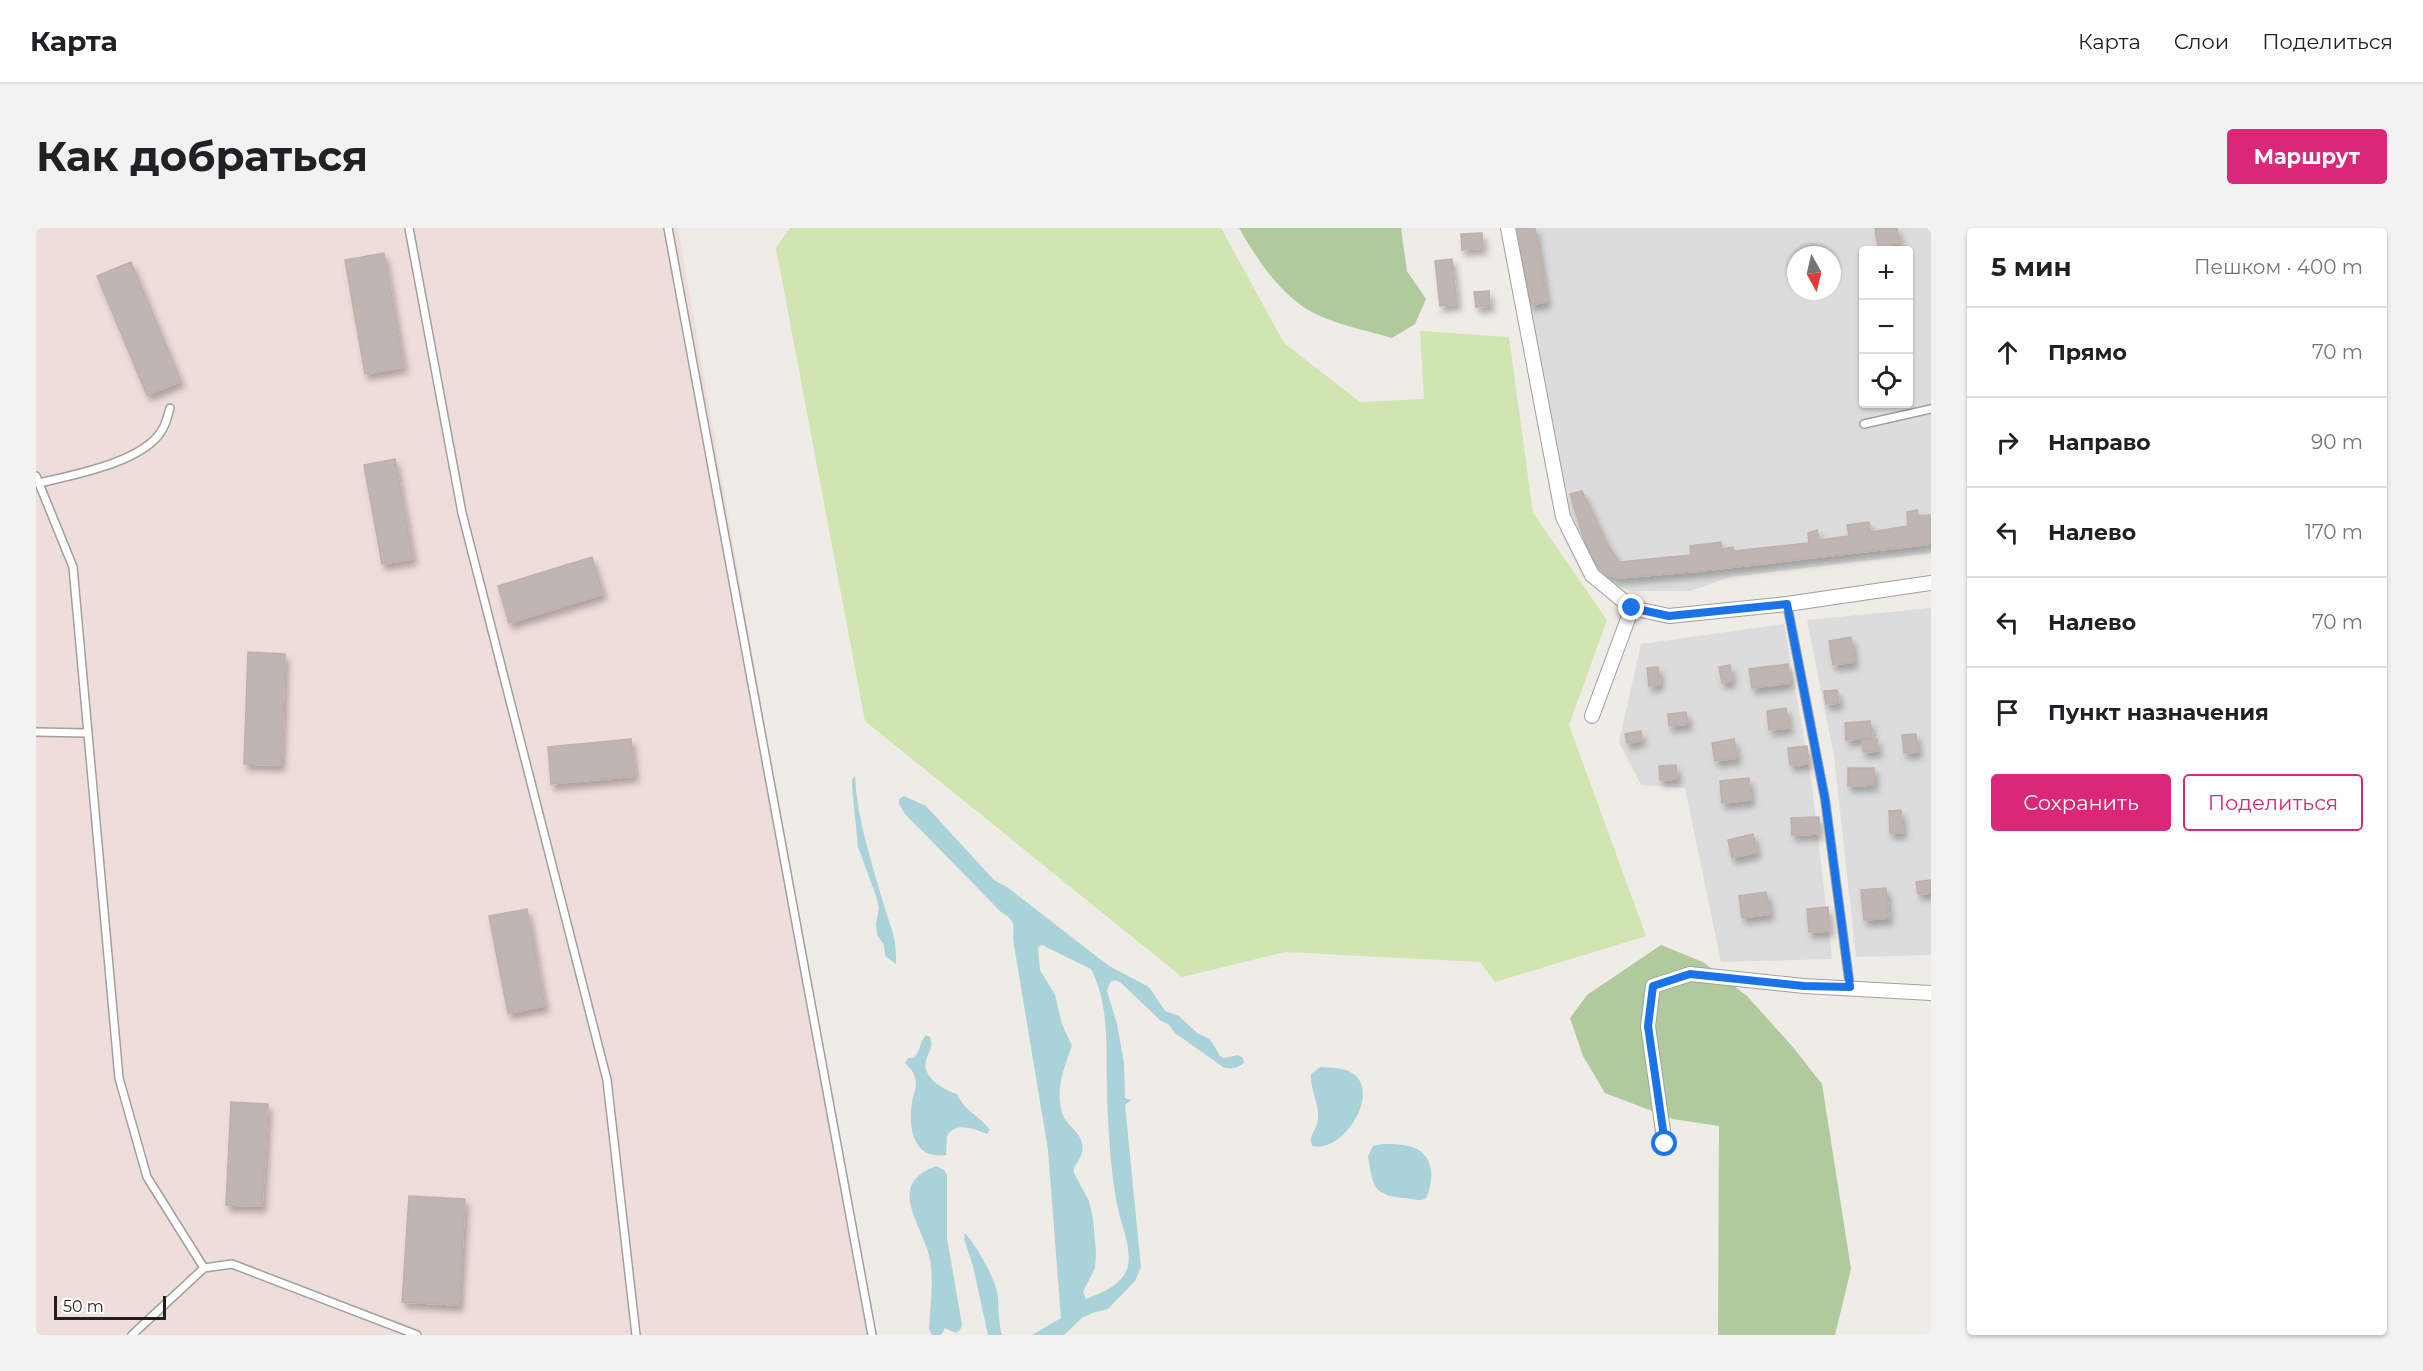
<!DOCTYPE html>
<html lang="ru">
<meta charset="utf-8">
<style>
body{margin:0;font-family:Montserrat,sans-serif;background:#f2f2f2;color:#202124}
.controls{position:absolute;right:18px;top:18px;display:grid;overflow:hidden;border-radius:6px;box-shadow:0 2px 4px #0004}
.controls button{width:54px;height:54px;display:grid;place-items:center;padding:0;border:0;border-bottom:2px solid #e0e0e0;background:#fff;color:#202124;font:30px sans-serif}
.compass{position:absolute;left:1751px;top:18px;width:54px;height:54px;border-radius:50%;background:#fff;box-shadow:0 2px 4px #0004;rotate:172deg}
.scale{position:absolute;left:18px;bottom:15px;width:112px;box-sizing:border-box;padding-left:6px;border:3px solid #1f1f1f;border-top:0;font-size:16px;line-height:21px;white-space:nowrap;color:#1f1f1f;-webkit-text-stroke:4px #fff;paint-order:stroke}
.stop{position:absolute;width:18px;height:18px;margin:-14px;border:4px solid #1a73e8;border-radius:50%;background:#fff}
.stop.end{background:#1a73e8;border-color:#fff;box-shadow:0 2px 6px #0008}
.list{margin:0;padding:0;list-style:none}
h2{display:flex;justify-content:space-between;align-items:center;height:78px;margin:0;padding:0 24px;font-size:26px}
h2 small{font-size:20px;font-weight:400;color:#757577}
.list li{display:grid;grid-template-columns:39px 1fr auto;gap:18px;align-items:center;box-sizing:border-box;height:90px;padding:0 24px;border-top:2px solid #e0e0e0}
.list b{display:block;font-size:22px;white-space:nowrap}
.list em{font-size:20px;font-style:normal;color:#757577}
.actions{display:flex;gap:12px;padding:18px 24px}
.actions a{flex:1;padding:14px 0;border:2px solid #db2777;border-radius:6px;text-align:center;font-size:21px;color:#db2777}
.actions .main{background:#db2777;color:#fff}
.icon{flex:none;width:33px;height:33px;fill:none;stroke:currentColor;stroke-width:2;stroke-linecap:round;stroke-linejoin:round}
.map{position:relative;flex:none;width:1895px;height:1107px;overflow:hidden;border-radius:6px}
header{display:flex;align-items:center;gap:36px;box-sizing:border-box;height:84px;padding:0 30px;background:#fff;border-bottom:2px solid #e0e0e0}
header strong{font-size:28px}
nav{display:flex;gap:33px;margin-inline-start:auto;font-size:21px}
.intro{display:flex;align-items:center;justify-content:space-between;box-sizing:border-box;height:144px;padding:0 36px}
h1{margin:0;font-size:42px}
.button{padding:15px 27px;border-radius:6px;background:#db2777;color:#fff;font-size:21px;font-weight:700}
main{display:flex;gap:36px;padding:0 36px}
aside{flex:1;background:#fff;border-radius:6px;box-shadow:0 2px 4px #0004}
.map>svg:first-child{display:block}
.residential{fill:#dddcdc;fill-rule:evenodd}
.military{fill:#efddda}
.grass{fill:#d0e5b0}
.forest{fill:#b0ca9e}
.water{fill:#aad3d9;fill-rule:evenodd}
.building{fill:#bfb6b3;stroke:#bfb0a9;stroke-width:1.5;filter:url(#shadow)}
.lines{fill:none;stroke-linecap:round;stroke-linejoin:round}
.lane-casing{stroke:#a0a0a0;stroke-width:10}
.street-casing{stroke:#a0a0a0;stroke-width:16}
.lane{stroke:#fff;stroke-width:7}
.street{stroke:#fff;stroke-width:14}
.route{stroke:#1a73e8;stroke-width:8}
</style>
<header>
<strong>Карта</strong>
<nav><a>Карта</a><a>Слои</a><a>Поделиться</a></nav>
</header>
<div class="intro"><h1>Как добраться</h1><a class="button">Маршрут</a></div>
<main>
<div class="map">
<svg width="1895" height="1107" viewBox="0 0 1895 1107">
<defs>
<filter id="shadow"><feDropShadow dx="3.5" dy="6" stdDeviation="3" flood-color="#0004"/></filter>
</defs>
<rect width="100%" height="100%" fill="#efebe6"/>
<path class="residential" d="M1466,0H1895V325L1695,349L1654,363H1596L1547,349L1528,311L1515,271ZM1828,22H1872V176H1828ZM1760,27H1796V63H1760Z
M1895,380V727L1820,729L1798,528L1771,392Z
M1748,396L1776,557L1796,731L1685,734L1649,560L1605,557L1583,514L1605,416Z"/>
<path class="military" d="M0,0H642L739,555L841,1107H0Z"/>
<path class="grass" d="M754,0H1185L1248,115L1324,174L1388,171L1384,103L1473,109L1497,285L1571,392L1533,497L1610,708L1459,754L1444,734L1249,724L1146,749L829,493L740,20Z"/>
<path class="forest" d="M1203,0H1365L1371,43L1390,71L1379,96L1356,110C1332,103 1307,98 1284,88C1247,72 1222,33 1203,0Z
M1625,717L1667,734L1711,768L1756,818L1786,856L1815,1041L1799,1107H1682L1683,898L1637,891L1569,865L1547,828L1534,790L1551,767Z"/>
<path class="water" d="M819,548C821,591 835,632 847,674C854,699 861,708 860,736L849,728L848,717L841,707L840,696L843,680L840,668L822,619L816,558V552Z
M868,568L890,578L958,652L971,659L1073,738L1113,759L1129,783L1143,788L1161,805L1174,811L1184,828L1188,830L1202,827L1207,830L1208,835C1202,840 1195,842 1187,839L1139,805L1132,796L1125,793L1084,754L1079,752L1074,754L1071,763L1081,796L1088,835L1089,870L1095,872L1089,877L1105,1039L1099,1053L1072,1081L1056,1085L1046,1090L1028,1107H996L1025,1090L1012,922L977,711C978,696 979,692 965,684L869,586L863,576V571ZM1006,717L1055,741C1074,777 1070,823 1071,862C1072,899 1074,935 1080,971C1083,992 1096,1017 1092,1038C1088,1056 1066,1065 1050,1071L1047,1064L1059,1040L1060,1024L1057,990L1053,973L1038,945V940C1040,935 1043,933 1045,928C1053,905 1029,901 1025,881C1020,859 1029,837 1036,818L1026,796L1019,767L1004,742L1002,719Z
M890,807L894,809C898,819 892,824 890,833C886,850 908,862 921,866C930,885 942,886 954,902L951,906C938,901 920,893 911,908L910,927C877,932 872,900 876,874C877,866 882,859 879,850C878,844 873,839 869,835L872,830H877C885,824 883,814 890,807Z
M1284,839C1294,840 1308,839 1316,845C1346,863 1308,926 1276,918C1272,906 1282,901 1282,890C1283,874 1274,862 1275,846Z
M1347,916C1369,916 1391,917 1395,942C1396,952 1394,962 1390,970C1382,975 1376,970 1367,970C1335,967 1337,956 1332,928L1337,918Z
M900,938L908,942L911,947V1010L926,1097L924,1102L920,1105L909,1100L905,1107H896L893,1101C894,1078 898,1055 894,1032C888,998 848,957 900,938Z
M929,1005C940,1017 961,1053 962,1069C963,1084 962,1091 966,1107H952L937,1038L928,1011Z"/>
<path class="building" d="M1481,0H1499L1511,74L1494,77Z
M1839,0H1861L1864,15L1842,19Z
M1446,5L1447,20L1426,22L1425,6Z
M348,25L368,139L329,146L309,32Z
M1416,31L1421,76L1404,78L1399,33Z
M95,34L145,153L111,167L61,48Z
M1453,63L1454,78L1440,79L1438,64Z
M359,231L377,331L346,336L328,237Z
M1546,263L1571,316L1583,334L1655,327L1654,318L1685,314L1686,321L1697,319L1698,323L1773,315L1772,305L1781,302L1783,312L1813,308L1811,297L1833,294L1835,304L1872,298L1871,284L1881,282L1882,288L1895,287V316L1665,343L1583,350L1569,346L1553,327L1534,266Z
M556,329L567,366L473,395L462,358Z
M1815,409L1818,434L1797,437L1793,413Z
M212,424L249,426L245,537L208,536Z
M1752,436L1754,455L1716,460L1713,441Z
M1694,437L1696,453L1686,455L1683,439Z
M1622,439L1624,456L1613,458L1611,440Z
M1801,462L1803,475L1790,476L1788,463Z
M1750,480L1753,500L1733,502L1731,483Z
M1650,484L1652,496L1633,498L1632,486Z
M1834,493L1836,510L1810,512L1809,495Z
M1605,503L1606,512L1591,515L1589,506Z
M1880,506L1882,524L1868,525L1866,507Z
M595,511L599,548L515,556L512,519Z
M1698,511L1701,530L1679,533L1676,515Z
M1841,511L1842,523L1827,524L1826,512Z
M1771,518L1773,536L1754,537L1752,520Z
M1640,537L1641,551L1624,552L1623,538Z
M1812,540H1838V557L1812,558Z
M1713,550L1715,572L1686,575L1684,553Z
M1865,582L1867,605H1854L1853,583Z
M1783,589V606L1756,607L1755,590Z
M1717,606L1721,624L1696,630L1692,612Z
M1894,652L1895,665L1882,666L1880,654Z
M1850,660L1853,690L1828,692L1825,662Z
M1730,664L1734,686L1706,690L1703,668Z
M1792,679L1794,703L1773,704L1771,681Z
M491,681L509,778L472,785L453,688Z
M195,874L232,876L226,978L190,977Z
M373,968L429,971L423,1077L366,1074Z"/>
<g class="lines">
<defs>
<path id="lane" d="M373,0L426,285L571,852L600,1107
M632,0L836,1107
M1828,196L1895,181
M0,248L37,339L83,850L111,949L168,1040
M3,255C37,247 108,234 126,202C130,196 132,187 134,180
M1751,376L1789,571L1814,759
M0,504L50,505
M96,1107L168,1040L196,1036L381,1107"/>
<path id="street" d="M1472,0L1527,289L1556,347L1596,380L1556,488
M1596,380L1633,388L1751,376L1895,355
M1629,917L1612,798L1617,758L1654,746L1768,758L1895,765"/>
</defs>
<use href="#lane" class="lane-casing"/>
<use href="#street" class="street-casing"/>
<use href="#lane" class="lane"/>
<use href="#street" class="street"/>
</g>
<g class="lines">
<path class="route" d="M1596,380L1633,388L1751,376L1789,571L1814,759L1768,758L1654,746L1617,758L1612,798L1629,916"/>
</g>
</svg>
<div class="controls">
<button>+</button>
<button>−</button>
<button><svg class="icon" aria-label="locate" viewBox="0 0 24 24"><circle cx="12" cy="12" r="6"/><path d="M12 2v4M12 18v4M2 12h4M18 12h4"/></svg></button>
</div>
<svg class="compass" viewBox="-18 -18 36 36"><path d="M0-13l5 13h-10z" fill="#e53935"/><path d="M0 13l5-13h-10z" fill="#757577"/></svg>
<div class="scale">50 m</div>
<div class="stop" style="left:1629px;top:916px"></div>
<div class="stop end" style="left:1596px;top:380px"></div>
</div>
<aside>
<h2>5 мин<small>Пешком · 400 m</small></h2>
<ul class="list">
<li><svg class="icon" aria-label="ahead" viewBox="0 0 24 24"><path d="M12 20V5M6 11l6-6 6 6"/></svg><div><b>Прямо</b></div><em>70 m</em></li>
<li><svg class="icon" aria-label="right" viewBox="0 0 24 24"><path d="M7 20v-9h11M14 6l5 5-5 5"/></svg><div><b>Направо</b></div><em>90 m</em></li>
<li><svg class="icon" aria-label="left" viewBox="0 0 24 24"><path d="M17 20v-9H6M10 6l-5 5 5 5"/></svg><div><b>Налево</b></div><em>170 m</em></li>
<li><svg class="icon" aria-label="left" viewBox="0 0 24 24"><path d="M17 20v-9H6M10 6l-5 5 5 5"/></svg><div><b>Налево</b></div><em>70 m</em></li>
<li><svg class="icon" aria-label="arrive" viewBox="0 0 24 24"><path d="M6 21V4h12l-3 4 3 4H6"/></svg><div><b>Пункт назначения</b></div></li>
</ul>
<div class="actions"><a class="main">Сохранить</a><a>Поделиться</a></div>
</aside>
</main>
